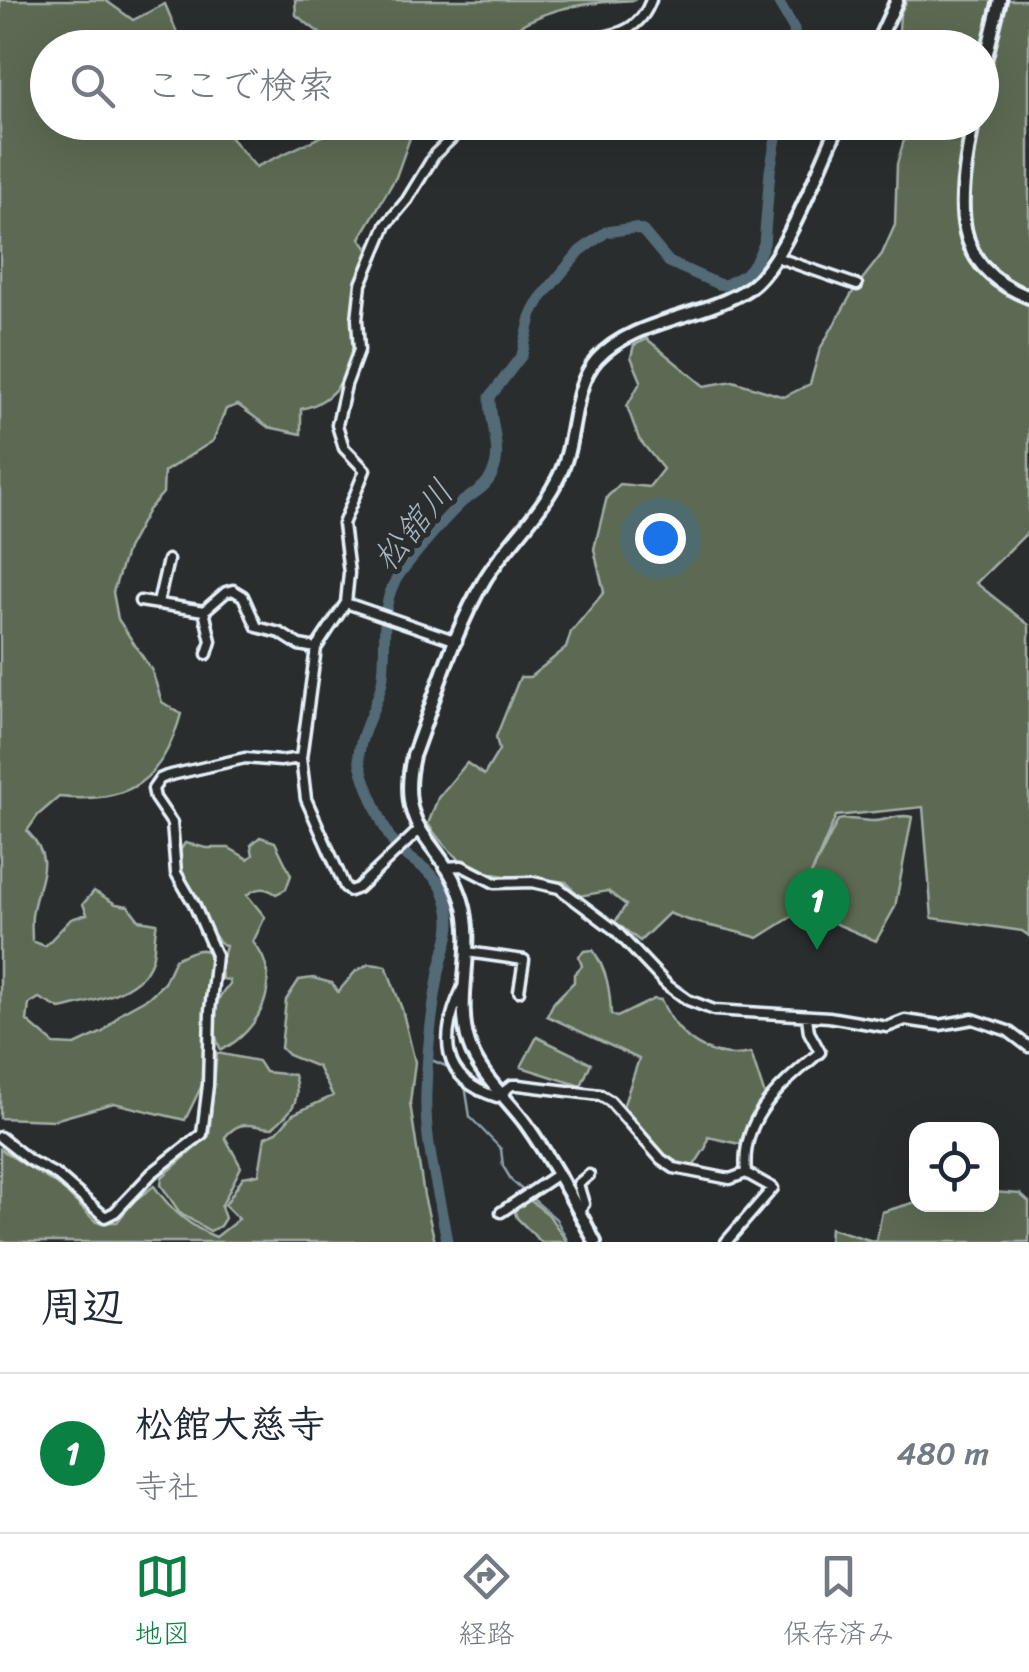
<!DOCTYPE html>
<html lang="ja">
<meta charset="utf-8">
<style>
body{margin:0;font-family:Sriracha,"Klee One",sans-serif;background:#f2f2f3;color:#1f2937}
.controls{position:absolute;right:30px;bottom:30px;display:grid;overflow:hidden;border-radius:20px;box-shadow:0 10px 40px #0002}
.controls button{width:90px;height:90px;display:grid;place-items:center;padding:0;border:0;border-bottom:2px solid #e0e1e3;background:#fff;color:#1f2937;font:50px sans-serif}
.you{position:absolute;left:660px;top:538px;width:35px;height:35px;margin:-25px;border:8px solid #fff;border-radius:50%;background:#1a73e8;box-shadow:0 0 0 15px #1a73e833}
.badge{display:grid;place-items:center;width:65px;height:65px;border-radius:50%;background:#0b8043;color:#fff;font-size:32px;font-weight:700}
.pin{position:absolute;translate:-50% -82px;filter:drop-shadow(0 2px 5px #0008)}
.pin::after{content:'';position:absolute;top:52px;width:35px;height:30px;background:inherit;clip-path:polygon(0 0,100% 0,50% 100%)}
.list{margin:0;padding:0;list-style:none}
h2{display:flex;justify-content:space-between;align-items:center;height:130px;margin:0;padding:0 40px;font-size:42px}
h2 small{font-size:32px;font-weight:400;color:#747a83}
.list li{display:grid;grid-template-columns:65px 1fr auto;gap:30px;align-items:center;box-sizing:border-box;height:160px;padding:0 40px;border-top:2px solid #e0e1e3}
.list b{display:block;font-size:38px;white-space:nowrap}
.list p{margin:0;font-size:32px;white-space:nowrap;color:#747a83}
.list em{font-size:32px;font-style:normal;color:#747a83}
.icon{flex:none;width:55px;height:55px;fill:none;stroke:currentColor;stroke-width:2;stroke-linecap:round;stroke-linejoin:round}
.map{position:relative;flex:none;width:1029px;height:1242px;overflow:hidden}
.search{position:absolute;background:#fff;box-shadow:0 10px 40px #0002;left:30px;right:30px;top:30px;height:110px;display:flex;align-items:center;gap:25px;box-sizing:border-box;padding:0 35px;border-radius:55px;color:#747a83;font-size:38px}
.sheet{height:290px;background:#fff}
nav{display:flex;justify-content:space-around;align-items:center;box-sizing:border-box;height:140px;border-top:2px solid #e0e1e3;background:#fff;font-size:28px;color:#747a83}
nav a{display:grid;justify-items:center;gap:5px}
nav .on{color:#0b8043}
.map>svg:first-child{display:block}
.green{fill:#5c6b53;stroke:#a2aea6;stroke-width:2.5}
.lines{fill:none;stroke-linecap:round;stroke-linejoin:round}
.stream{stroke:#8fa0ab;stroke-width:2.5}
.river{stroke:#536a77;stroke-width:11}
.street-casing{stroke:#e8f1f8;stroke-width:15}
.secondary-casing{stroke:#e8f1f8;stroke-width:18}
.street{stroke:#2a2d2e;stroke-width:8}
.secondary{stroke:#2a2d2e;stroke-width:10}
.labels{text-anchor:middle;stroke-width:10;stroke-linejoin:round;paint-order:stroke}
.water-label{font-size:35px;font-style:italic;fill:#a5b4be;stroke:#2a2d2e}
</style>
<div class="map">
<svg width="1029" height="1242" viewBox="0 0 1029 1242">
<rect width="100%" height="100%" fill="#2a2d2e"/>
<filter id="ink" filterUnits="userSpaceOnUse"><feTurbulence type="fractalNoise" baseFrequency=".01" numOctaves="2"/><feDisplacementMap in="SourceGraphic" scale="20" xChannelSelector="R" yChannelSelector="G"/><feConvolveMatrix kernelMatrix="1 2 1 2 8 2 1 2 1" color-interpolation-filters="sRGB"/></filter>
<g filter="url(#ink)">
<path class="green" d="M0,0H105L133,20L165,4L183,47L48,48V122L218,123L256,167L333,131L334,123H419L411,135L396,177L360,238L370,252C354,306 369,395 301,409V434L268,427L238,405L226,409L213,441L164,472L163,493L148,510L127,549L113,592L118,619L152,671L162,702L181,714C162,782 128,804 59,797L38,815L27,831C58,862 36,881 32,916C31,924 32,933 32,941L45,946L71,919L87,914L83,904L94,891L116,904L128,906L139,920L157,923C154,935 155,944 153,955C147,992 91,1002 60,1009L39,998L29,1004L27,1021L54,1044L75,1045L103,1032L122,1012L149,997L164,983L175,959C186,954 199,946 210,952L202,1085L185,1120L114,1103L54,1120L0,1118Z
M295,0H636C575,3 537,8 488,47H338L296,15Z
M907,0H1029V531L976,583L1029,625V936L1022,931L932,918L923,807L836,816L810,877L838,820C851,817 858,821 871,821C885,822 898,813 912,817L895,907L876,941L797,907L793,916L758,938C728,928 698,926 669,913L640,941L615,922L626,905L608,891L579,896L566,882C499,872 471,887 428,824L438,798L467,763L484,775L499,750L496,737L520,677H530L566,648L571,632L604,592L594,549L607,497L620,484L649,487L663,469L639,439L627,406L641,381L631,357L634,345L647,339L704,386L733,381L784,397L810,384L820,349L854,290L882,254L895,225L897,164L909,123L982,122V48L898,47L900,14Z
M260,837L275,842L291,875L286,889L276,894C265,887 257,887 247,895L265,917L253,942C285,979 261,1031 221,1050C210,1029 212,999 230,984L229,980L222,979L221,965L226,946C211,941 181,874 177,855L185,843L207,848H229L248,859L253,855L251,845Z
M593,950C607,971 610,989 611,1014L617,1017L654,999L661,1000C678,1038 709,1062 751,1053L765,1096L748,1122L740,1144L708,1137L706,1147L693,1167C660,1162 644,1135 622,1110L639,1059L547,1016L554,1002L574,982V974L582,966L579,956L584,951Z
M369,964L386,966L402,1009L415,1062L410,1103L424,1196L435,1242H0V1149L62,1188L96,1222H117L135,1200L154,1186C170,1209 190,1227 216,1237L239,1219L225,1205L243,1177L259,1174L265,1137L277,1132L293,1114L333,1096L318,1067L288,1055L281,1048L286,1000L299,980L313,978L332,983L338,992L355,972Z
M537,1037L591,1063L581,1086L521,1067Z
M217,1053L258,1061L265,1072L294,1075C302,1101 292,1112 272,1128C251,1127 241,1118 225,1137L241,1167L221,1207L225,1218L220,1226L210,1231L180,1213L161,1185L162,1177L209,1136Z
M992,1192L1020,1194L1029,1202V1242H829L830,1228L876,1242L882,1212L916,1202V1204H992Z
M528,1199L548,1214L567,1242H541L517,1218L514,1210Z"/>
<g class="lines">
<path class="stream" d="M429,1059L448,1067L465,1085L470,1117L501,1149L503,1166L512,1181L556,1219L568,1242"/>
<path class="river" d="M777,0L794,29L795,48
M447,1242C439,1191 424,1144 426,1092C427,1053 432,1010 439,972C445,943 456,929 446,898C437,869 412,864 395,845C385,833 358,769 359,754C361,730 377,707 382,682C389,645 376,605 401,572C419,549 440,523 461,503C473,493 487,488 493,472C503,451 489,420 490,397L522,355L532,313L540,299L580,251L606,232L634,228L643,231L669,262L718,284L725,285L744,275L755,263L764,244L770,171L779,122"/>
<defs>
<path id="street" d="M562,48C597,32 635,44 651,0
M776,257L857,285
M140,601L204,611L226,592L233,590L243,596L257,627L280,633L299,645L316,648
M158,603L168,560
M346,603L457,641
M204,611L211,641L207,654
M419,830L358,888L350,891L345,887L306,799L301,758L316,648L346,603L349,573L343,524L365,470L344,448L337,425L346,385L359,350L357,319L361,284L386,225L407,200L435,154L469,122
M445,867L462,866L495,883L532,882L559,888L615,930L667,985L688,1000L714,1010L829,1017L887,1027L905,1020L940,1025L973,1019L1008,1031L1029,1047
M467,952L524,960L519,991
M462,989C440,1036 439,1079 497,1097L512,1085H519L600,1095L610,1101L661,1159L674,1168L730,1179L746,1173L773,1188L726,1242
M0,1137L29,1160L57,1175L105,1217L115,1212L152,1173L202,1134L208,1085L210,1011L216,955L194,904L176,873L172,823L155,798L153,789L160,779L167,776L245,758L280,761L301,758
M746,1173C740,1116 782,1085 820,1052L809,1032L807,1017
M579,1210L584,1204L578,1184L589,1175
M501,1212L558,1174"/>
<path id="secondary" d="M875,48L897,0
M982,73L1000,0
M973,122C961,195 943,264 1029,297
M595,1242C574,1201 552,1161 526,1124C507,1098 479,1075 469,1044C454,998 477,947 462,900C442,838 395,835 413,756C435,698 453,632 485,579C508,542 542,513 560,474C577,439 571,388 597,359C633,319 705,318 749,288C784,264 820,164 840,122"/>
</defs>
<use href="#street" class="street-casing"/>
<use href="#secondary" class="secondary-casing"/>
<use href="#street" class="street"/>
<use href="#secondary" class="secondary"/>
</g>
</g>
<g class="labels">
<g class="water-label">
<text transform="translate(413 525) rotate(-51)" y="12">松舘川</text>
</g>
</g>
</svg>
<div class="controls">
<button><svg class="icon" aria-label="locate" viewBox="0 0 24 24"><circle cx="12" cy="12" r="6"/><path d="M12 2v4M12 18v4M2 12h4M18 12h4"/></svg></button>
</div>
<div class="you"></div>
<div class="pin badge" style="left:817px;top:950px">1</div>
<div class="search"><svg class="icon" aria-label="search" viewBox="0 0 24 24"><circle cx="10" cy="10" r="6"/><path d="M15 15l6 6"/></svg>ここで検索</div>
</div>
<section class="sheet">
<h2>周辺<small></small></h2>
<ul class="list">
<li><span class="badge">1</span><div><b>松館大慈寺</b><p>寺社</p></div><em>480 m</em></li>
</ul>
</section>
<nav>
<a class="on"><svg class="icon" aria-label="map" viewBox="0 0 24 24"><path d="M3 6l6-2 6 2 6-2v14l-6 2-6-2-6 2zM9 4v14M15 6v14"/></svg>地図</a>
<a><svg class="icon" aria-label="directions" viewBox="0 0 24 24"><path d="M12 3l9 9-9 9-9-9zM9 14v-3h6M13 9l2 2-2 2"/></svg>経路</a>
<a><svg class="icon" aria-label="saved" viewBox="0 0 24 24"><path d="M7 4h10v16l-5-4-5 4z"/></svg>保存済み</a>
</nav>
